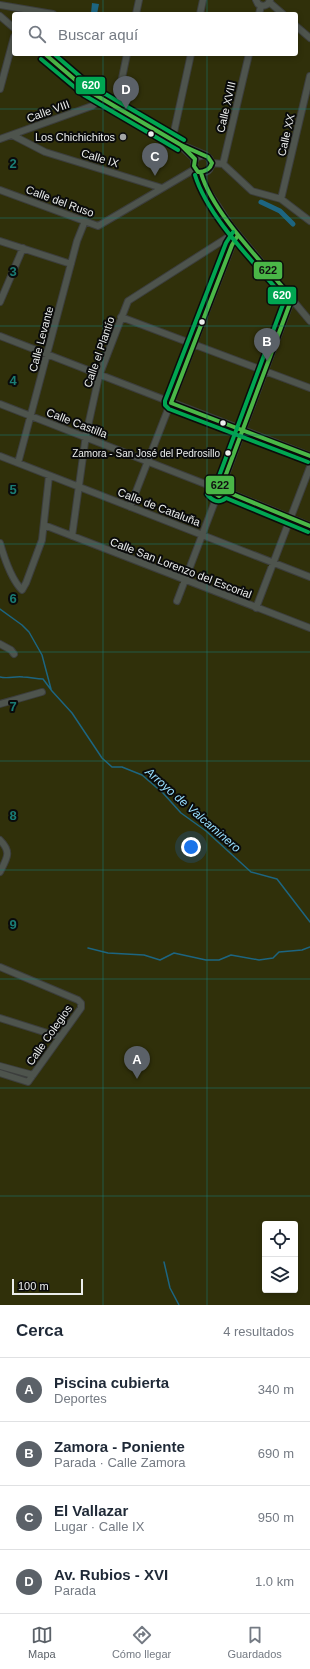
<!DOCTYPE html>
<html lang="es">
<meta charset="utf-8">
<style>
body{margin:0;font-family:Helvetica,sans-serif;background:#f2f2f3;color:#1f2937}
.controls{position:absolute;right:12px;bottom:12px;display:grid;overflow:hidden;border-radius:4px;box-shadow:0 2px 6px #0003}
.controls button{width:36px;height:36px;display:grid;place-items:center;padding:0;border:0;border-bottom:1px solid #e0e1e3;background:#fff;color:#1f2937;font:20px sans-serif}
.scale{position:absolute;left:12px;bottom:10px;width:71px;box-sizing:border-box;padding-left:4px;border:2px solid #ebedec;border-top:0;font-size:11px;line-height:14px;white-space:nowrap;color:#ebedec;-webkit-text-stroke:3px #0a0b0b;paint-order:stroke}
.you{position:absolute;left:191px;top:847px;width:14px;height:14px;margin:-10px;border:3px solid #fff;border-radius:50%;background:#1a73e8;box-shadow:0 0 0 6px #1a73e833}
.badge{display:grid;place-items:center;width:26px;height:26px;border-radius:50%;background:#5b6168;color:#fff;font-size:13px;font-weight:700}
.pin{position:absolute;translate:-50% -33px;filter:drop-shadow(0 1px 2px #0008)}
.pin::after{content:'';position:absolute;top:21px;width:14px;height:12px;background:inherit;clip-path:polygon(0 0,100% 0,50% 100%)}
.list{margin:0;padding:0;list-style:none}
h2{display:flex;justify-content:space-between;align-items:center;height:52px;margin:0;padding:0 16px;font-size:17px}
h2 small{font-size:13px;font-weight:400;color:#747a83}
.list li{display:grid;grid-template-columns:26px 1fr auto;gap:12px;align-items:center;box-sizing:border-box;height:64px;padding:0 16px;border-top:1px solid #e0e1e3}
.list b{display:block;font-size:15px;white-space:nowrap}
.list p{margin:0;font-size:13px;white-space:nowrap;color:#747a83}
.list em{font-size:13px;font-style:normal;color:#747a83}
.icon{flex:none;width:22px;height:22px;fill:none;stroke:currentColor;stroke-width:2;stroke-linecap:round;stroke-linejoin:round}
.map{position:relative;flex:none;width:310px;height:1305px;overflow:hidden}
.search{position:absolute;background:#fff;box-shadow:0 2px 6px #0003;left:12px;right:12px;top:12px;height:44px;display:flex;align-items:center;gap:10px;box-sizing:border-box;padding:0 14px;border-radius:4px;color:#747a83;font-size:15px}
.sheet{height:308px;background:#fff}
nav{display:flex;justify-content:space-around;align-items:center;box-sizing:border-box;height:56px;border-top:1px solid #e0e1e3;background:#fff;font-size:11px;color:#747a83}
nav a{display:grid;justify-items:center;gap:2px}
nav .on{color:#5b6168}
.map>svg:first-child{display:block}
.green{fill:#30300a;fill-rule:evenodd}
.water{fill:#1d6581}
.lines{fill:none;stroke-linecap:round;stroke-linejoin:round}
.stream{stroke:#1d6581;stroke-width:1.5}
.canal{stroke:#1d6581;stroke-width:5}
.minor-casing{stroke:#3c3e3d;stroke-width:8}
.minor{stroke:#4e544d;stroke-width:6}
.bus-1-casing{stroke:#0a0b0b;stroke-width:7}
.bus-2-casing{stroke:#0a0b0b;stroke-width:7}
.bus-1{stroke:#4ab747;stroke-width:4}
.bus-2{stroke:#00a651;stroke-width:4}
.grid{fill:none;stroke:#1a7c74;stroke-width:1;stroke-opacity:0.55}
.bus-dot{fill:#ebedec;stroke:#0a0b0b;stroke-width:1.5}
.poi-dot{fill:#a4a6a5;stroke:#0a0b0b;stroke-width:1.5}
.labels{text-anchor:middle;stroke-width:4;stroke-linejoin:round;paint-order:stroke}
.bus-label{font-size:10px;fill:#ebedec;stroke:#0a0b0b;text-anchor:end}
.street-label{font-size:11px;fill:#ebedec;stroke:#0a0b0b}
.poi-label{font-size:11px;fill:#ebedec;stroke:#0a0b0b;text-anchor:end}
.water-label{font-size:12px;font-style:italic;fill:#98dffe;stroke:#0a0b0b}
.grid-label{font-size:13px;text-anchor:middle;font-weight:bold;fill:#1a7c74;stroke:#0a0b0b;stroke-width:4;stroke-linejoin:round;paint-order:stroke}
.line-badge{stroke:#0a0b0b;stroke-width:1.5}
.badge-label{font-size:11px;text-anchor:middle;font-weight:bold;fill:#fff}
.pale-badge-label{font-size:11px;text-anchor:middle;font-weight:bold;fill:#111}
</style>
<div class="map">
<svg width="310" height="1305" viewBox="0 0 310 1305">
<rect width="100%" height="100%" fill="#202121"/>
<path class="green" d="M0,0H310V1305H0ZM14,14H296V54H14ZM265,1224H295V1290H265Z"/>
<path class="water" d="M92,3L99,4L97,14L91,13Z"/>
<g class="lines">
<path class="stream" d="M0,609L22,625L29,632L42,655L51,689
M0,677C8,679 15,676 23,677C30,677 36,679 43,679L52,691L72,713L102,758L112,767H122L142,775L163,793L181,813L206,831L251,872L277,879L310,922
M88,948L108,953L144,955L160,960L174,953L206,960H219L231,955L259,960L273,958L279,952L302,950L310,947
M164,1262L170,1288L179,1305"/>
<path class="canal" d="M261,202L280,211L293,224"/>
<defs>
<path id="minor" d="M256,0L258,4C263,7 268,6 270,0
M269,2L283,14
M0,5L53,14
M136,14L139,0
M200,14L203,0
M259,14L261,6
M0,16L14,28
M296,26L310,38
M45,54L87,90L172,141L205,155C219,163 206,180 195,169L194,162L197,157L205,155
M0,89L14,37
M116,107L127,54
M12,135L45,152L162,188
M0,139L92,106L102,99
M172,141L191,54
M182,147L195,159
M212,163L223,164L252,191L281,199L310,221
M223,164L249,54
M201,173L205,187L230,225L310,321
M0,190L98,226L195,169
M281,199L310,76
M0,241L71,264
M0,302L23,248
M121,317L310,388
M0,336L310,456
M0,404L213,487
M0,456L310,577
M18,463L77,241L85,221
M222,485L292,298
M225,491L310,526
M130,507L232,245L238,235
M44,525L310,628
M72,536L86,435L99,376L128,301L236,232
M0,543C4,557 12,580 22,590L26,583L42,540L49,476
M177,601L217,496
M256,608L310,467
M0,644L11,650L14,654
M0,704L42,692
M0,840C12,852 7,858 0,872
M0,967L78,1000L81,1003V1008L28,1082L0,1073
M0,1018L60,1037
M0,1066L33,1075"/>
</defs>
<use href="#minor" class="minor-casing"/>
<use href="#minor" class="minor"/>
<defs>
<path id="bus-1" d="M45,54L87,90
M87,90L181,145
M87,90L181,145
M181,145L208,157L212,163C210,170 205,172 198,172L194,166L195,159Z
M201,173C213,214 264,264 292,298L222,485H215L213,492L219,496L225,491L310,526
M238,235L232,245L171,403L310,456"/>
<path id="bus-2" d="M54,54L90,85L184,140
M41,59L84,95
M84,95L178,150
M195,175C208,218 256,264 285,299L218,479H213L210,482L207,494C212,501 219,504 226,498L308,532
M233,232L226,243L165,401V405L169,409L308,462"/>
</defs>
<use href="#bus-1" class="bus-1-casing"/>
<use href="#bus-2" class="bus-2-casing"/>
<use href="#bus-1" class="bus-1"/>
<use href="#bus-2" class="bus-2"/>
</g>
<path class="grid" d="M103,0V14M207,0V14M103,54V1305M207,54V1305M0,109H310M0,218H310M0,326H310M0,435H310M0,544H310M0,652H310M0,761H310M0,870H310M0,979H310M0,1088H310M0,1196H310"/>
<g class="bus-dot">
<circle cx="151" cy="134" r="3.5"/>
<circle cx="202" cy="322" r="3.5"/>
<circle cx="223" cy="423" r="3.5"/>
<circle cx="228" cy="453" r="3.5"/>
</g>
<circle class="poi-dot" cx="123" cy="137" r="4"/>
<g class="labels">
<g class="bus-label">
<text x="220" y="457">Zamora - San José del Pedrosillo</text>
</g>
<g class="street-label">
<text transform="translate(226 107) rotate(-77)" y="4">Calle XVIII</text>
<text transform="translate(48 111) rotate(-20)" y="4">Calle VIII</text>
<text transform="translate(286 135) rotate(-77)" y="4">Calle XX</text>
<text transform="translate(100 158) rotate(17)" y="4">Calle IX</text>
<text transform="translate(60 201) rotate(20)" y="4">Calle del Ruso</text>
<text transform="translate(41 339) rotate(-75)" y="4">Calle Levante</text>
<text transform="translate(99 352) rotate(-71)" y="4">Calle el Plantío</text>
<text transform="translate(77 423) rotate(21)" y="4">Calle Castilla</text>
<text transform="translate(159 507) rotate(21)" y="4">Calle de Cataluña</text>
<text transform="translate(181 568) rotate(21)" y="4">Calle San Lorenzo del Escorial</text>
<text transform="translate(49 1035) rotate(-55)" y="4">Calle Colegios</text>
</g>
<g class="poi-label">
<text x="115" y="141">Los Chichichitos</text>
</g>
<g class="water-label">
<text transform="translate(193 810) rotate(41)" y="4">Arroyo de Valcaminero</text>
</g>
</g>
<g class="grid-label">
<text x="13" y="168">2</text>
<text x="13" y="276">3</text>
<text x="13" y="385">4</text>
<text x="13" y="494">5</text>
<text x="13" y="603">6</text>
<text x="13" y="711">7</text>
<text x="13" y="820">8</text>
<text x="13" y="929">9</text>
</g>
<g class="line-badge">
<rect x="75" y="76" width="31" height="19" rx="4" fill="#00a651"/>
<rect x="253" y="261" width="30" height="19" rx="4" fill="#4ab747"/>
<rect x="267" y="286" width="30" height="19" rx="4" fill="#00a651"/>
<rect x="205" y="475" width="30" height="20" rx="4" fill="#4ab747"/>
</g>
<g class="badge-label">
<text x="91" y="89">620</text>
<text x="282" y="299">620</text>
</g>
<g class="pale-badge-label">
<text x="268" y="274">622</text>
<text x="220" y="489">622</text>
</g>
</svg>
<div class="controls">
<button><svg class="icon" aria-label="locate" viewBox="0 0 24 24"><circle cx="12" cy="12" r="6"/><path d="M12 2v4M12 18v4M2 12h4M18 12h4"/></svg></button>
<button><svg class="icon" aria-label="layers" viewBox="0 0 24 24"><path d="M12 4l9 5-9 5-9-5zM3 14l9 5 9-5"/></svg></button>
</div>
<div class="scale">100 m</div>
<div class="you"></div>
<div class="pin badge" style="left:137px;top:1079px">A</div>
<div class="pin badge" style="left:267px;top:361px">B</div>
<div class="pin badge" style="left:155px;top:176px">C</div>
<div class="pin badge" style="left:126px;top:109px">D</div>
<div class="search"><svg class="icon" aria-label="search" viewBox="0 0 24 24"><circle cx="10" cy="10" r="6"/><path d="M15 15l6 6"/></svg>Buscar aquí</div>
</div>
<section class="sheet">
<h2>Cerca<small>4 resultados</small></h2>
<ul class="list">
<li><span class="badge">A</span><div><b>Piscina cubierta</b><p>Deportes</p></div><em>340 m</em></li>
<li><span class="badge">B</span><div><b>Zamora - Poniente</b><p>Parada · Calle Zamora</p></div><em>690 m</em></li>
<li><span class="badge">C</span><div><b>El Vallazar</b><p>Lugar · Calle IX</p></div><em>950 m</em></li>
<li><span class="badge">D</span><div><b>Av. Rubios - XVI</b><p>Parada</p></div><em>1.0 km</em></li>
</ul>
</section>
<nav>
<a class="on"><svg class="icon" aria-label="map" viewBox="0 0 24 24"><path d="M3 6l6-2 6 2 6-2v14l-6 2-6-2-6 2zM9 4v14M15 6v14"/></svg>Mapa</a>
<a><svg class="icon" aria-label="directions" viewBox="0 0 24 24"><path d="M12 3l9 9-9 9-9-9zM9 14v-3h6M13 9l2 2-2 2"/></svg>Cómo llegar</a>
<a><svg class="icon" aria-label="saved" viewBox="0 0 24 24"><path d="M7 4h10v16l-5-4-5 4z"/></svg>Guardados</a>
</nav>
